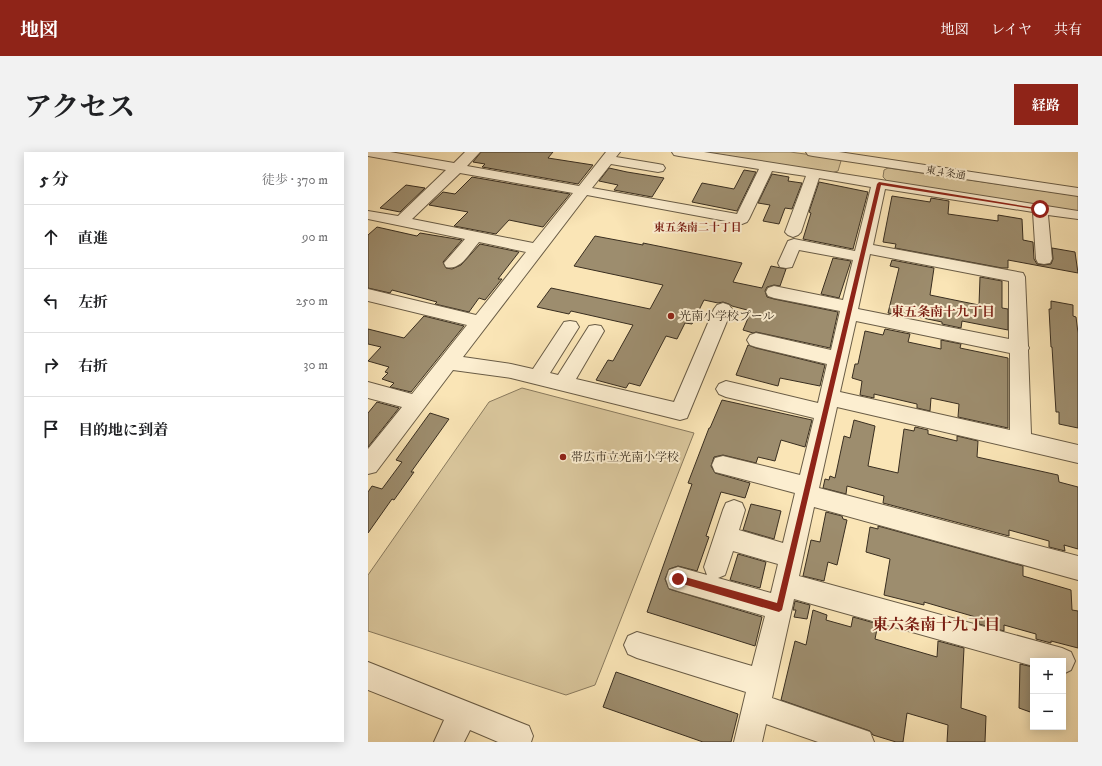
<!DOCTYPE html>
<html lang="ja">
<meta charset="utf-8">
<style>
body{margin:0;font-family:"IM FELL DW Pica","Noto Serif JP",serif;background:#f2f2f2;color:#202124}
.controls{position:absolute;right:12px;bottom:12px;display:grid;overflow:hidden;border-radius:0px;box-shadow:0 2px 10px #0003}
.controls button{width:36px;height:36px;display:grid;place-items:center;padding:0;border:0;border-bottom:1px solid #e0e0e0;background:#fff;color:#202124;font:20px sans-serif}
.stop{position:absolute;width:12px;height:12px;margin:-9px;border:3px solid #8f2418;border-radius:50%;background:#fff}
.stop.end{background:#8f2418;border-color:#fff;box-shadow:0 1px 4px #0008}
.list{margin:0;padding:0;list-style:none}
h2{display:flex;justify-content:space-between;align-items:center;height:52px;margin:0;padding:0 16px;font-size:17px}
h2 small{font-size:13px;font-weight:400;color:#757577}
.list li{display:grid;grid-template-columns:26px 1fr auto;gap:12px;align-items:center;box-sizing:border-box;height:64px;padding:0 16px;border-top:1px solid #e0e0e0}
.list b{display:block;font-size:15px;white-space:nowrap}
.list em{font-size:13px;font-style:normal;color:#757577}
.icon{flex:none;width:22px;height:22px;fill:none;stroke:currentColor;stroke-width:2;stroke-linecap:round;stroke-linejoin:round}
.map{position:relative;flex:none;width:710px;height:590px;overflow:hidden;border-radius:0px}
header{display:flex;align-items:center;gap:24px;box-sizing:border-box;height:56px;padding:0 20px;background:#8f2418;color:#fff}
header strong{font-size:19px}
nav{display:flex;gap:22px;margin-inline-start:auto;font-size:14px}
.intro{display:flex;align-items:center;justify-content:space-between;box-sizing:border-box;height:96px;padding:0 24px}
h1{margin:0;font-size:28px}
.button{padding:10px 18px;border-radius:0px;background:#8f2418;color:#fff;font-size:14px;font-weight:700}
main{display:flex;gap:24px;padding:0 24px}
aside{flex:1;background:#fff;border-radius:0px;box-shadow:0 2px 10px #0003}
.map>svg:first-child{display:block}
.green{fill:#d9c69c;stroke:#897a5e}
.building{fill:#9d8d6e;stroke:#392e20}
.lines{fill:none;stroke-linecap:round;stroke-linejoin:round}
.minor-casing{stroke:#695c46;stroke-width:2}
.minor{fill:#fceed0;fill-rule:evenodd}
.route{fill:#8f2418}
.poi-dot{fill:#8f2418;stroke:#fceed0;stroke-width:1.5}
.labels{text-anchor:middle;stroke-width:4;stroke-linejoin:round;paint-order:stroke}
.far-street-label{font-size:10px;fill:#392e20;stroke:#fceed0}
.far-neighbourhood-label{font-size:11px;font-weight:bold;fill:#7a1f14;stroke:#fceed0}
.poi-label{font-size:12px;fill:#392e20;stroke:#fceed0;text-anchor:start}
.neighbourhood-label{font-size:13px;font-weight:bold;fill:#7a1f14;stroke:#fceed0}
.near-neighbourhood-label{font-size:16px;font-weight:bold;fill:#7a1f14;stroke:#fceed0}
</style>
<header>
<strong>地図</strong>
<nav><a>地図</a><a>レイヤ</a><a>共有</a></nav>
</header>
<div class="intro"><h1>アクセス</h1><a class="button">経路</a></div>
<main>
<aside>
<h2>5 分<small>徒歩 · 370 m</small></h2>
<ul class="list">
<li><svg class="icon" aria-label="ahead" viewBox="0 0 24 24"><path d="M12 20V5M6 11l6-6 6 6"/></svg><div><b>直進</b></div><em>90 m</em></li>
<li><svg class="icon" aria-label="left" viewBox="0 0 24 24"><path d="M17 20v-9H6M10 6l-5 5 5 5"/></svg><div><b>左折</b></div><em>250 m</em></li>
<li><svg class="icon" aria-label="right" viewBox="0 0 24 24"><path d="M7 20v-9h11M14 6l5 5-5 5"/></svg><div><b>右折</b></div><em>30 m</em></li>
<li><svg class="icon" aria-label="arrive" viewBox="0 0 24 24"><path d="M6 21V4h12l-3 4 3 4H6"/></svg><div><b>目的地に到着</b></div></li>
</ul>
</aside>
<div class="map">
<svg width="710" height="590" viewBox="0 0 710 590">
<rect width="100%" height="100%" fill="#fae5b6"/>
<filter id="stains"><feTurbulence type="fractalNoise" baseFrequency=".005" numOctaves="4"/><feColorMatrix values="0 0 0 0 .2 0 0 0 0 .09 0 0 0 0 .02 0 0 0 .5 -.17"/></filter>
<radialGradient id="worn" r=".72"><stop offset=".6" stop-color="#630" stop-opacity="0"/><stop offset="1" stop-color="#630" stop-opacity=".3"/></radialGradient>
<path class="green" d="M337,0H422L467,6L473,9L470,19L463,21Z
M520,16L710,44V60L520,30L515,25L516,18Z
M154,236L326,281L227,533L198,543L0,479V423L121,250Z"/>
<path class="building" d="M113,0H185L180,6L225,13L210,32L114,15L117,12L105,10Z
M241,16L259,20L296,26L284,45L246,38L250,33L231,29Z
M376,18L388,20L369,59L324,50L334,31L366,37Z
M404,22L421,25L420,29L434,31L424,57L417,56L411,72L395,69L402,53L390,51Z
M104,25L202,42L175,75L141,68L128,82L86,74L100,60L61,53L75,40L87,42Z
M451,30L500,40L485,97L435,87L443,61L441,60Z
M38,33L57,36L32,60L12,56Z
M524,44L562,50L563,46L581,49L580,62L630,69V63L654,67L655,88L665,90L666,107L669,112L676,113L683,112L685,107L684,96L707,100L710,121L640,108V116H634L527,96L528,92L515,90Z
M9,75L49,84L52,81L94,88L75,110L78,116L84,117L93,113L112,92L151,100L130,127H134L117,148L111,146L101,160L67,152L69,150L24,138L22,141L0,136V83Z
M227,84L275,93V91L374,111L365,130L394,136L403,114L418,117L412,134L406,133L399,135L397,139L399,145L406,147L470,160L462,196L388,180L385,181L375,178L383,159L364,154L361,152L355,150L350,151L336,148L324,172L317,171L309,187L298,184L272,234L261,231L258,236L228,228L240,208L245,209L265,173L203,159L201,162L169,155L183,136L282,157L295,133L206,114Z
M465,106L483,109L471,146L453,142Z
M524,108L566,116L562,143L596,150L611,153L612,125L634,129V156L640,157V178L594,169L593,176L574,172V170L545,164L544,166L520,161L531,116L522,114Z
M683,149L705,153V164L708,165L710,181V276L691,272V260H688L684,195H683L681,157H683Z
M56,164L96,174L43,240L22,235L26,231L14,227L20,221L17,220L21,215L0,209L13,195L0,192V177L36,186Z
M517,177L542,182L540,190L573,197V188L593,192L592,196L640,206V276L590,265L591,252L563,246L562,259L549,256V252L506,242V246L492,243L494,229L484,226L487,212H490L497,179L515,183Z
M380,193L388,196L457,213L452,234L412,226L410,234L368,223Z
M354,248L444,268L437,295L413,288L407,309L390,305L388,311L355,303L346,305L343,314L347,321L382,331L377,346L353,340L338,384L341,385L329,419L310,414L301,417L297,427L301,437L394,465L387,494L279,460L324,332L320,331L341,276H342Z
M9,250L31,256L0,295V261Z
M62,261L81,267L43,320H46L26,348L24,347L0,381V340L4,334L14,337L34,310L28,308Z
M486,268L507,274L500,314L530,321L536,277L546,279L547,275L560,278V282L589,289V284L610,289L609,305L690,323L691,330L710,335V397L696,393L697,399L681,395V389L641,378V384L515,351L516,344L479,334L478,342L455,336L457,327L461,328L462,324L467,326L476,284L482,286Z
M383,352L413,359L406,387L375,378Z
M458,360L474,364L475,367L479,368L469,413L460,410L456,429L435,424L443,388L452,390Z
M510,374L655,414V424L703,438L704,458L710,459V496L683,489V491L668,487V482L636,473V479L611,472V466L556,450V453L516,443L522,407L498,400L502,375L510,377Z
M370,402L398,410L392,436L362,428Z
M427,449L442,453L439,467L426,465L428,458H425Z
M445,458L459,463L458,468L483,475L485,465L510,472L507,487L569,505L570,489L596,496L593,556L618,564L617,590H579L580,573L539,561L535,590H528L505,583L502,579L413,548L427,489L438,493Z
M652,512L665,515V561L651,556Z
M248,520L370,562L363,590H335L235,555Z"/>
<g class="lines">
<defs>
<path id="minor" d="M0,0H22L86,11L97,0H112L99,14L211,34L238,0H252L248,5L290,12L295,13L297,16L295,19L290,20L243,12L224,36L369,62L391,17L311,4L306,3L304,0H336L710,59V67L680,63L684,107L682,111L676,112L670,111L668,107L665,60L517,37L505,93L655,121L657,125L660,194L661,196L660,198L663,282L710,293V311L469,255L451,336L710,404V428L446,355L431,424L694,496L703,500L707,509L703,518L695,522V509H665V514L426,447L404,546L502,580L506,590H450L398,572L394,590H366L378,540L269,506L260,502L256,493L260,484L269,480L384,514L397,464L310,439L301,436L298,427L301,418L310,415L339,423L336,415L355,358L358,351L366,348L374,351L377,358L371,378L415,391L427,341L355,322L347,320L344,313L347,306L355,304L432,323L446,266L358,245L351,242L348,237L351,232L358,229L450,251L459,212L388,195L382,193L379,188L382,183L388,181L463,198L472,159L406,146L400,144L398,140L400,136L406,134L475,148L485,108L431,98L424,115L418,116L412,115L410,111L420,89L426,87L487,99L503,35L451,26L433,80L430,83L425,85L420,83L417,80L438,24L404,19L381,67L379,70L374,72L219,43L95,205L143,212L165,217L196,170L202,169L208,170L211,175L182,221L190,223L221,174L227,173L233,174L236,179L208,227L306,250L346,157L349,153L355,151L361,153L364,157L319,266L312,268L143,226L85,218L8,320L0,322V297L34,255L0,246V230L44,242L99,173L0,149V137L108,163L158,100L111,90C102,100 93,119 78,115L76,111L97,87L0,67V59L30,64L78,18L0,4ZM92,21L205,41L165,91L44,67ZM502,102L641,129V187L490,157ZM488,169L642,201V278L472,240ZM365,399L410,412L403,441L350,426L357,423Z
M438,0H471L710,36V44L445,4L440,3Z
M0,510L161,574L165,584L163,590H130L102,578L96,590H66L76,568L0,538Z"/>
</defs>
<use href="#minor" class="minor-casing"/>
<use href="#minor" class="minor"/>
</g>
<path class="route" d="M511,30L674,57L672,58L513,33L414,458L411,460L308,430L307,427L310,423L409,451L509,32Z"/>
<g class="poi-dot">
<circle cx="303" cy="164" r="4"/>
<circle cx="195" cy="305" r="4"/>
</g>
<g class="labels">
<g class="far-street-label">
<text transform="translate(578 20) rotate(9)" y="4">東４条通</text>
</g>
<g class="far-neighbourhood-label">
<text x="330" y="79">東五条南二十丁目</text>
</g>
<g class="poi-label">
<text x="311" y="168">光南小学校プール</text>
<text x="203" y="309">帯広市立光南小学校</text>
</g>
<g class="neighbourhood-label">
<text x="575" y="164">東五条南十九丁目</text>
</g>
<g class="near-neighbourhood-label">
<text x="568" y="478">東六条南十九丁目</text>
</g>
</g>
<rect width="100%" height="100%" filter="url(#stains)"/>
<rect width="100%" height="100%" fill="url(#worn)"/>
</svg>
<div class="controls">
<button>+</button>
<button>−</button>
</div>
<div class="stop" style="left:672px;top:57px"></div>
<div class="stop end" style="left:310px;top:427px"></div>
</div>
</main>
